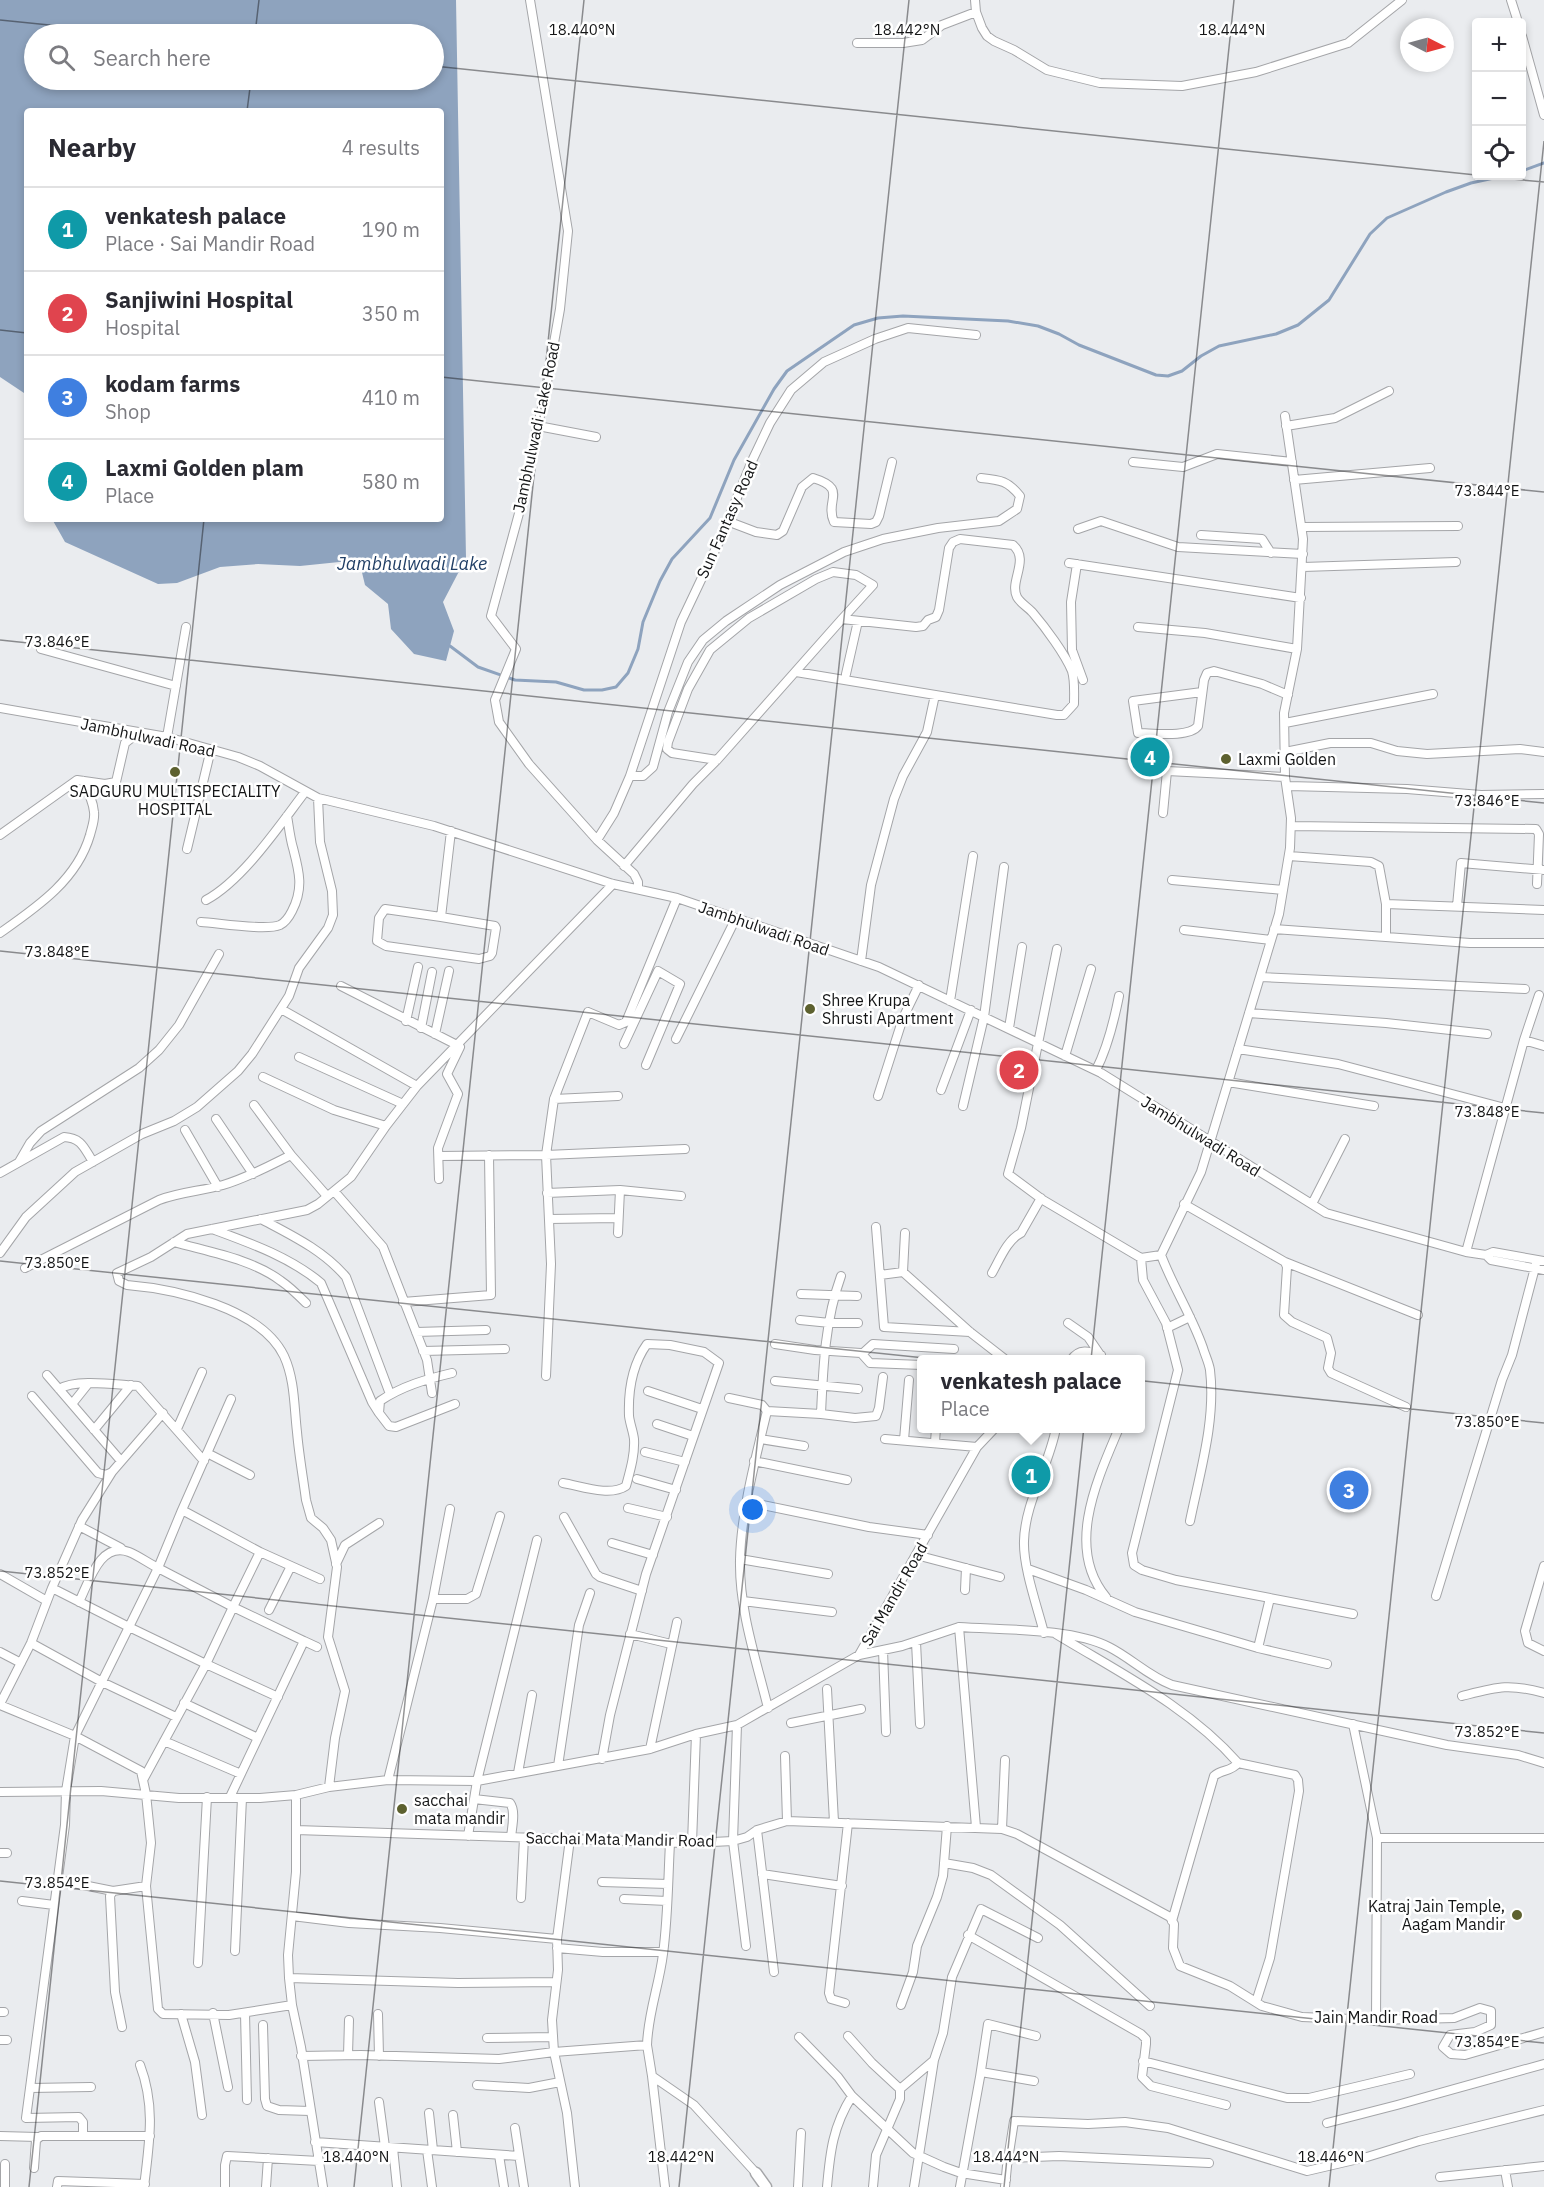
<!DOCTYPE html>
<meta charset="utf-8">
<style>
body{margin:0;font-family:"IBM Plex Sans",sans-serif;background:#f7f7f7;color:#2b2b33}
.controls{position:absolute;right:18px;top:18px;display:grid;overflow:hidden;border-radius:6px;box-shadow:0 3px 9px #0003}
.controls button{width:54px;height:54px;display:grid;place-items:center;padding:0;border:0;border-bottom:2px solid #e1e1e2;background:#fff;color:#2b2b33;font:30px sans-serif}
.compass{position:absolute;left:1400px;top:18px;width:54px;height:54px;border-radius:50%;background:#fff;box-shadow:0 3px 9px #0003;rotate:96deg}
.you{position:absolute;left:753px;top:1510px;width:21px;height:21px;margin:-15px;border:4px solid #fff;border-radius:50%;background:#1a73e8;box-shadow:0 0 0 9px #1a73e833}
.badge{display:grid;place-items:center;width:39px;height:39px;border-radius:50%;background:#0f766e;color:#fff;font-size:20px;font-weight:700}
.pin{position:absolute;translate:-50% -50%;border:3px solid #fff;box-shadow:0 2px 6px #0006}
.popup{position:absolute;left:917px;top:1355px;width:228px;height:78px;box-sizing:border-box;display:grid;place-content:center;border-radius:6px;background:#fff;filter:drop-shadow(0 2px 4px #0005);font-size:20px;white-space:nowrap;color:#7c7c81}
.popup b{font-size:22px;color:#2b2b33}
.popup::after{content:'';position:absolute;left:50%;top:100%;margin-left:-12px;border:12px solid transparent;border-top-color:#fff}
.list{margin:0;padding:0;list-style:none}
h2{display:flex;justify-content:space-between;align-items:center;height:78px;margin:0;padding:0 24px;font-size:26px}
h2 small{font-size:20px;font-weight:400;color:#7c7c81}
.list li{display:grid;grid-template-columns:39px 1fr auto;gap:18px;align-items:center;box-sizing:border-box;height:84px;padding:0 24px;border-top:2px solid #e1e1e2}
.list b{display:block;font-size:22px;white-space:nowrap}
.list p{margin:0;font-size:20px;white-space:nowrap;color:#7c7c81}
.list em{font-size:20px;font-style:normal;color:#7c7c81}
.icon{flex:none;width:33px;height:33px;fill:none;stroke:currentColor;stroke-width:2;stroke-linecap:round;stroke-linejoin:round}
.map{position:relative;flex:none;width:1544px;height:2187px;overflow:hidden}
.search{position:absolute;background:#fff;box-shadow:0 3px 9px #0003;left:24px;top:24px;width:420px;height:66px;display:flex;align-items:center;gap:15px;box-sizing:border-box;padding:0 21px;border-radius:33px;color:#7c7c81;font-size:22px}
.panel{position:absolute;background:#fff;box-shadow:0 3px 9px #0003;left:24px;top:108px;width:420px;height:414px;border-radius:6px}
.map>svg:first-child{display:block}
.water{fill:#8ea3be;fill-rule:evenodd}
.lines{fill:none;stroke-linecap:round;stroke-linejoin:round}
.stream{stroke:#8ea3be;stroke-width:3}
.minor-casing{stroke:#a4a5a8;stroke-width:10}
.tertiary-casing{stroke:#a4a5a8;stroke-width:13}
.minor{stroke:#fff;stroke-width:8}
.tertiary{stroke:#fff;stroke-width:10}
.ticks{fill:none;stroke:#141516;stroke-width:1.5;stroke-opacity:0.45}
.poi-dot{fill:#5d612f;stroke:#fff;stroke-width:2}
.labels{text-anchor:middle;stroke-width:5;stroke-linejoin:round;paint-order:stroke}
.street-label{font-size:16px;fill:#141516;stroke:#fff}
.poi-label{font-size:16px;fill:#141516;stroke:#fff;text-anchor:start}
.water-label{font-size:18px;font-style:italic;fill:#203e65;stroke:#fff}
.ticks-label{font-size:15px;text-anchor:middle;fill:#141516;stroke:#fff;stroke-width:5;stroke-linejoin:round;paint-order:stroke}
</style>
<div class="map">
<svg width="1544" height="2187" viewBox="0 0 1544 2187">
<rect width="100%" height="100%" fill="#eaecef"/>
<path class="water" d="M0,0H456L466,558L443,602L454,631L446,661L414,654L391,629L388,604L365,585L359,560L300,566L258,564L220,567L177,583L158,584L65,542L52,519H441V111H27V395L0,377ZM34,34H434V80H34Z"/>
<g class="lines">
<path class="stream" d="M1522,171L1544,163
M450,646L478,667L515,680L556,682L584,690H602L616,687L628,673L638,649L643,622L660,581L672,559L710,518L734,460L774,389L787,371L854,325L878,318L903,316L1008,321L1038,326L1059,334L1079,345L1156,375L1168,376L1182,371L1201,356L1219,346L1276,334L1298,325L1329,300L1370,234L1387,218L1446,192L1471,183L1503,176"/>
<defs>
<path id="minor" d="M530,0L568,231L560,309L544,399L533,446L530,473L491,616L516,649L495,700L499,722L529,764L597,840L634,874L638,882V889
M975,0L976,12L982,28L987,36L994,41L1014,50L1047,70L1100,83L1182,86L1256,72L1348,43L1402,0
M1511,0L1518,22
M1522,36L1544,115
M857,43H903L922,40L942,25L976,12
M538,426L596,437
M1286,426L1335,418L1389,391
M1133,462L1183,467L1217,454L1292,462
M1294,480L1430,468
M727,521L756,532L777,535L783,531L802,487L813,478C849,489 824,500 834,522L871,524L876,522L879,516L892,462
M1302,527L1458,526
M1078,529L1101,521L1178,547L1303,554
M1201,535L1262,539L1271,553
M1069,563L1301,598
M1077,564L1071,602L1072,650L1083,680
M1303,567L1456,562
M1138,627L1205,633L1297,649
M41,649L176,686
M846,674L858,621
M1202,692L1133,701L1138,733C1152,733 1189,738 1198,726L1204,680L1207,673L1214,671L1262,684L1288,695
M0,708L167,737L238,757L260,766L318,798L434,826L613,884L677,898L879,967L1101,1073L1326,1213L1466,1252L1486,1255L1493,1252L1544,1261
M1285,723L1433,694
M167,737L186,627
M1285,752L1330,743H1371L1397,751L1427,754L1520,749L1544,752
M717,760L672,753L667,749L668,742L688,689L710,650L749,618L816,579L833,572L856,575L873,585L842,619
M630,776H643L653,767L668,712L688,662L703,640L726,621L780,585L844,552L883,539L938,528L999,521L1017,509L1020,496C1008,481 1001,480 981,478
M1288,786L1407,789L1481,795L1544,794
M1163,813L1167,771L1285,777
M1291,826L1536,829L1539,834L1537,884
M0,835L77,780L105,784L116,782L125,743L138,733
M597,840L614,813L630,776L681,622L718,544L752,461L770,423L791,390L824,362L875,339L908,328L976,335
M187,849L211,749
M1289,856L1371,862L1379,866L1386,904
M624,866L693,784L717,760L842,619L916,627L923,626L928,620L936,617L939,610L949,548L953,542L960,539L1013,545C1030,560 1009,581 1017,597C1020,603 1029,608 1033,613C1045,627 1065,654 1072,671C1075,681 1074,693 1074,704L1064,715H1057L796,672
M1172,880L1283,890
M206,900C243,880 279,826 305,792
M1457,906L1461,863L1544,870
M441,917L385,909L379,918L377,941L386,946L479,959L490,956L492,953L496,928L495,926L441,917L451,831
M201,922C218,923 266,931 280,925C286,922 289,917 292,911C304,888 299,871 293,848C290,838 289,827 287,816
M1274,929L1470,943H1544
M1184,930L1271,940
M0,933C37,907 77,880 90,835C92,827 95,820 94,812C93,801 88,791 83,781
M1386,937V904L1544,910
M1057,949L1021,1128L1008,1174L1043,1200L1141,1258L1161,1255
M861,961L871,885L894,799L903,776L927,732L935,695
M1260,977L1525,989
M341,986L457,1045
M950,1001L973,856
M281,1009L417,1086
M1249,1013L1386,1023L1487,1034
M406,1021L418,967
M421,1028L432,972
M1009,1028L1022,947
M435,1034L449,971
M676,1039L736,918
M1524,1040L1544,1046
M624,1044L658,971L680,984L646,1065
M1238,1049L1338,1064L1505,1108
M1065,1056L1091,969
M299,1057L403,1104
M1096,1070C1108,1047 1114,1021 1119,996
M263,1077L334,1110L386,1126
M1228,1082L1374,1106
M941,1090L971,1010
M878,1096L903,1018L919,985
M554,1099L618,1096
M254,1105L291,1155L327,1196
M963,1106L984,1017L1004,867
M216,1119L253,1174
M185,1130L218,1187
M439,1156L546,1155L685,1149
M19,1162L30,1143L41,1131L139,1068L159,1050L179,1025L219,954
M0,1173L64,1137C82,1138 84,1148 93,1162
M439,1179L438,1148L458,1094L447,1074L460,1047L457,1045
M334,1191L383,1247L427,1360L432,1393
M547,1193L620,1190
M1184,1204L1285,1262L1287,1267L1284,1315L1292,1322L1327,1338L1331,1353L1328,1368L1331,1373L1406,1407
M1312,1204L1345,1139
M261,1219C291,1235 323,1250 346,1277L390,1394
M549,1219L617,1218
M876,1227L884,1327L970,1332
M212,1229C250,1243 290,1257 321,1283L372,1402L379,1413
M618,1233L620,1190L681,1196
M174,1242C209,1252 252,1259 281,1281C290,1287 298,1295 306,1303
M1466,1252L1524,1040L1539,995
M0,1253L26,1217L75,1172L142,1134L174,1121L197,1107L238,1071L252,1054L289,996L299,968L328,928L333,915L332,891L320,842L318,798
M1486,1255L1491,1260L1544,1270
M1141,1258L1143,1280L1166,1323L1178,1370L1132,1553L1134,1565L1142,1570L1176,1580L1353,1614
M1285,1262L1418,1315
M25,1268L159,1200C180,1192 202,1191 223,1185C247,1178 269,1166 291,1155
M903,1272L905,1233
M992,1273C1000,1259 1007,1240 1021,1233L1041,1198
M880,1275L903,1272L970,1332L1006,1360
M801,1294L857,1296
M403,1302L491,1295L489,1155
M800,1320L830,1323H858
M1068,1323L1088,1337L1101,1356
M1167,1328L1190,1317
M416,1332L486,1330
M775,1344L815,1350L861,1353L870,1363L922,1365
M423,1351L505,1349
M862,1354L873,1344L954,1349
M1071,1360C1079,1348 1089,1351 1101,1355
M452,1373C427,1379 402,1386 380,1401L379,1413L389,1426L396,1427L455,1404
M47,1375L121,1461
M546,1376L551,1264L546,1155L554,1099L588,1012L619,1025L626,1022L677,898
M775,1381L858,1389
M59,1389C76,1378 118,1385 138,1386L204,1461
M648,1391L702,1409
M32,1396L98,1473L106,1475L112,1472L163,1413
M729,1398L762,1405L767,1411
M72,1404L88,1384
M821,1414C823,1368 825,1320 841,1276
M657,1424L693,1436
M177,1429L202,1372
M94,1430L131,1385
M760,1439L804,1446
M885,1439L977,1447
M904,1440L909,1380
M935,1442L936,1428
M645,1452L685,1462
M207,1453L250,1475
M754,1461L847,1480
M637,1479L676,1490
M563,1483C581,1486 610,1497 626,1486C630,1471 635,1455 634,1439C633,1431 630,1424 629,1416C628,1390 632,1365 647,1344L670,1345L704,1352L719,1363L646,1574L610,1715L602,1759
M748,1502L869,1527L928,1535
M628,1508L667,1517
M182,1510L231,1399
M564,1517L596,1574L600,1577L642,1591
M1190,1521C1200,1472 1216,1420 1210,1370C1209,1363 1205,1355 1203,1348C1192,1316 1173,1287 1161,1255L1201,1172L1279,914L1290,848L1291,818L1285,777L1284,713L1297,649L1303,539L1285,416
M79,1526L121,1548
M612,1543L653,1555
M260,1552L320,1579
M916,1555L1000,1577
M740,1559L828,1574
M336,1564L345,1545L379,1523
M1544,1566L1525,1631L1528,1643L1544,1651
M158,1568L233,1607L206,1664L129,1627Z
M1028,1569L1086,1590L1135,1612L1258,1648L1327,1664
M0,1574L47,1601
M52,1588L82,1520L112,1472
M965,1590L966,1568
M1436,1596L1502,1380L1512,1355L1537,1260
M1106,1597C1065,1548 1097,1480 1119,1428
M433,1599H467L476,1594L500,1516
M743,1601L832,1612
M79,1602C89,1582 100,1541 129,1552C139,1556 148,1563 158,1568L182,1510L260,1552L233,1607L304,1641L230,1797
M269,1610L291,1566
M959,1627C1002,1630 1072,1628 1109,1647C1131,1658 1148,1676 1172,1685L1447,1745L1518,1755L1544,1763
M1044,1633C1037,1606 1023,1567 1024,1541C1025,1502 1049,1466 1056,1428
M630,1634L671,1644
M1056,1634C1120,1673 1189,1707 1238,1763
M304,1641L317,1647
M916,1642L920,1724
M31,1643L102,1682L176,1717
M1258,1648L1270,1598
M883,1650L886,1732
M0,1652L21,1663
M859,1655L977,1447L995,1428
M827,1689L834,1822
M1462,1696C1497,1687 1508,1683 1544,1693
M184,1703L258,1738
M0,1704L31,1643L52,1588L129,1627L75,1736L66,1791L65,1825L26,2118L79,2117L83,2122V2135
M0,1705L75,1736L141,1771L146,1794L151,1843L146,1886L158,2009L163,2014L229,2015L292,2005
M768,1708C756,1659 739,1610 740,1560C741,1512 756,1457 767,1411L821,1414L855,1418L876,1416L879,1408L883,1377
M791,1723L861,1709
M1353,1724L1377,1838
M737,1725L733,1841L746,1946
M164,1741L241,1774
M650,1749L677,1622
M785,1756L787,1821
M558,1766L579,1625L590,1593
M518,1773L532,1695
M143,1780L206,1664L278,1697
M388,1780L433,1599L450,1509
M329,1787L335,1738L345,1691L328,1637L337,1567L331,1540L323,1528L311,1518L306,1500C303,1477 299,1455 297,1432C294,1407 295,1380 284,1356C261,1308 175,1289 127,1285L119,1281L117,1273L151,1257L187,1234L307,1210L318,1204L351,1177L386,1126L417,1086L613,884
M0,1792L101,1791L179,1798H260L296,1795
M474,1799L510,1803C516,1811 512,1827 511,1837
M1002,1829L1005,1760
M296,1830L692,1843L733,1841L747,1837L757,1830L787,1821L1002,1829L1017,1834L1170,1917L1174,1924L1173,1948L1180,1966L1230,1986L1262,2006L1302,2017L1376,2020L1454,2018L1480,2008L1491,2011V2025L1475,2032L1450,2035L1443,2047L1451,2054L1465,2055L1544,2032
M757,1830L774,1972
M468,1836L477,1781L537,1540
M570,1839L557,1939L558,1970L552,2020L554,2052L647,2045L652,2076L694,2105L756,2173
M692,1843L696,1734
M0,1853H7
M944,1863L973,1868L991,1875L1060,1925L1150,2006
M762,1874L842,1886
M58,1880L113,1891
M602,1882L668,1884
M521,1898L524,1838
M624,1899L667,1901
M22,1901L54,1905
M292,1916L349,1923L440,1928L557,1939
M1172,1921L1214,1776C1222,1769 1231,1772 1238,1763L1295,1775L1298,1780L1299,1791L1270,1958L1256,2002
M968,1935L1141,2034L1146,2039V2044L1142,2077L1151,2086L1226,2105
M557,1948L603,1952H663
M235,1951L242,1798
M198,1963L207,1797
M289,1978L458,1983L556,1982
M845,2003L831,1999L829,1993L848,1823
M901,2005L913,1972L917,1946L937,1897L943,1876L947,1826
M0,2012H4
M213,2013L228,2087
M245,2013L247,2100
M181,2014L195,2062L202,2115
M378,2014L379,2056
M1376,2020L1377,1838H1544
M263,2025L265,2099L267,2106L279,2110L310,2111
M122,2027L115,1992L110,1896L113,1891L146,1886
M848,2036L872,2063L900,2089V2099L876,2155L873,2187
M799,2037L838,2077L852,2096L913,2153L944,2167L961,2173L1006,2180
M487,2038L553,2037
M0,2040H7
M647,2045C648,2013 659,1986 663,1954C668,1917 668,1880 670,1843
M348,2055L349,2020
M301,2056L361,2055L499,2059L554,2052L567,2113L575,2187
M1143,2061L1287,2098H1309L1410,2074
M140,2065C156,2107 149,2144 144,2187
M981,2072L1034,2081
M652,2076L665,2187
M477,2085L529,2088L560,2082
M30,2088L91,2087
M900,2089L933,2061
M379,2102L385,2147
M429,2113L433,2150
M453,2115L457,2152
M1327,2123L1397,2105L1544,2064
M515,2128L524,2187
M0,2136L38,2137
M315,2142L519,2156
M393,2148L397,2187
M427,2150L432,2187
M499,2155L504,2187
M1008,2158L1059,2156L1209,2163
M34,2168L36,2140L41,2136H150
M1505,2170L1508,2187
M1440,2177L1544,2166
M5,2187V2164
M57,2187L58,2181L145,2184
M225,2187V2165L227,2156L319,2161
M266,2187L268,2158
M323,2187L301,2047L292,2005L289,1978L288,1955L296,1872V1795L329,1787L388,1780L477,1781L650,1749L696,1734L737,1725L859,1655L902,1646L959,1627L976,1827
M798,2187L801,2133
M827,2187C830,2152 833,2126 852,2096
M914,2187L934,2060L943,2033L952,1977L981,1909L1038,1938
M960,2187L980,2077L988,2024L1036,2036
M1005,2187L1007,2166L1014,2121L1088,2124L1125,2122L1168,2128L1307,2171L1367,2157L1419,2141L1544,2110"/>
<path id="tertiary" d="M756,2173L766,2187"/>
</defs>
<use href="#minor" class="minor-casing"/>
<use href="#tertiary" class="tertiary-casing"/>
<use href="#minor" class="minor"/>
<use href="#tertiary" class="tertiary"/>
</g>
<path class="ticks" d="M0,20L138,34M255,34L259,0M434,66L1476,175M247,111L251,80M1479,176L1544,182M0,330L27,333M441,377L1544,492M0,640L1544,803M0,951L1544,1113M0,1261L1544,1423M0,1571L1544,1733M0,1881L1544,2043M29,2187L204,519M354,2187L584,0M679,2187L909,0M1004,2187L1234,0M1329,2187L1544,141"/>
<g class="poi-dot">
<circle cx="1226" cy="759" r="6"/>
<circle cx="175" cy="772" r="6"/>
<circle cx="810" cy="1009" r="6"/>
<circle cx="402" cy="1809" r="6"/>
<circle cx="1517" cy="1915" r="6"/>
</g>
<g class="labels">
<g class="street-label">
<text transform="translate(536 427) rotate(-78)" y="6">Jambhulwadi Lake Road</text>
<text transform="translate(727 519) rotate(-66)" y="6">Sun Fantasy Road</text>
<text transform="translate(148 737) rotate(12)" y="6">Jambhulwadi Road</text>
<text transform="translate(764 928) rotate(19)" y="6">Jambhulwadi Road</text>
<text transform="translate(1201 1136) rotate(32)" y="6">Jambhulwadi Road</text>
<text transform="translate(894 1594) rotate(-60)" y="6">Sai Mandir Road</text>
<text transform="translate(620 1839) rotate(1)" y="6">Sacchai Mata Mandir Road</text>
<text x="1376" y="2023">Jain Mandir Road</text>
</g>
<g class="poi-label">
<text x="1238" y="765">Laxmi Golden</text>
<text x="175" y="797" text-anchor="middle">SADGURU MULTISPECIALITY<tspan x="175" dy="18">HOSPITAL</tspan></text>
<text x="822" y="1006">Shree Krupa<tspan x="822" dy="18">Shrusti Apartment</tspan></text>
<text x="414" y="1806">sacchai<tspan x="414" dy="18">mata mandir</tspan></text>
<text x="1505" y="1912" text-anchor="end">Katraj Jain Temple,<tspan x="1505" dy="18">Aagam Mandir</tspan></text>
</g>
<g class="water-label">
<text x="412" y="570">Jambhulwadi Lake</text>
</g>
</g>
<g class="ticks-label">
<text x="582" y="35">18.440°N</text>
<text x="907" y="35">18.442°N</text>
<text x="1232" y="35">18.444°N</text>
<text x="1487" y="496">73.844°E</text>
<text x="57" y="647">73.846°E</text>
<text x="1487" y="806">73.846°E</text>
<text x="57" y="957">73.848°E</text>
<text x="1487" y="1117">73.848°E</text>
<text x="57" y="1268">73.850°E</text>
<text x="1487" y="1427">73.850°E</text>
<text x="57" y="1578">73.852°E</text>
<text x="1487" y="1737">73.852°E</text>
<text x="57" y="1888">73.854°E</text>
<text x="1487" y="2047">73.854°E</text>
<text x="356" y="2162">18.440°N</text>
<text x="681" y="2162">18.442°N</text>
<text x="1006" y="2162">18.444°N</text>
<text x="1331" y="2162">18.446°N</text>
</g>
</svg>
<div class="controls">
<button>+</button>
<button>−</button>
<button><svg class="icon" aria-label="locate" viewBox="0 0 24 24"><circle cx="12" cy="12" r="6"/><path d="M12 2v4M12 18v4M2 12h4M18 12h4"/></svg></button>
</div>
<svg class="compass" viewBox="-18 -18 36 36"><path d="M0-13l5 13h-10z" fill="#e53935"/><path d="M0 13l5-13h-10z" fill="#7c7c81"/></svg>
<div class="you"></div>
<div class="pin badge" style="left:1031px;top:1475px;background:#0f9aa8">1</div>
<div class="popup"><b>venkatesh palace</b>Place</div>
<div class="pin badge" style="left:1019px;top:1070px;background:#e0444e">2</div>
<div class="pin badge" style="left:1349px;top:1490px;background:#3f7fe0">3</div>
<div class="pin badge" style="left:1150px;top:757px;background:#0f9aa8">4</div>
<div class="search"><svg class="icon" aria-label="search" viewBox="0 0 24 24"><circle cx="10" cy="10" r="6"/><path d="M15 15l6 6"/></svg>Search here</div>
<section class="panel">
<h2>Nearby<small>4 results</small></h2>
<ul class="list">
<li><span class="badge" style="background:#0f9aa8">1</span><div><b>venkatesh palace</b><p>Place · Sai Mandir Road</p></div><em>190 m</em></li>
<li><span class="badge" style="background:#e0444e">2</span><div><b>Sanjiwini Hospital</b><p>Hospital</p></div><em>350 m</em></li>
<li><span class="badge" style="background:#3f7fe0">3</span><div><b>kodam farms</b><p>Shop</p></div><em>410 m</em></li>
<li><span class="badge" style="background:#0f9aa8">4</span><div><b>Laxmi Golden plam</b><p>Place</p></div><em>580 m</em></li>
</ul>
</section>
</div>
